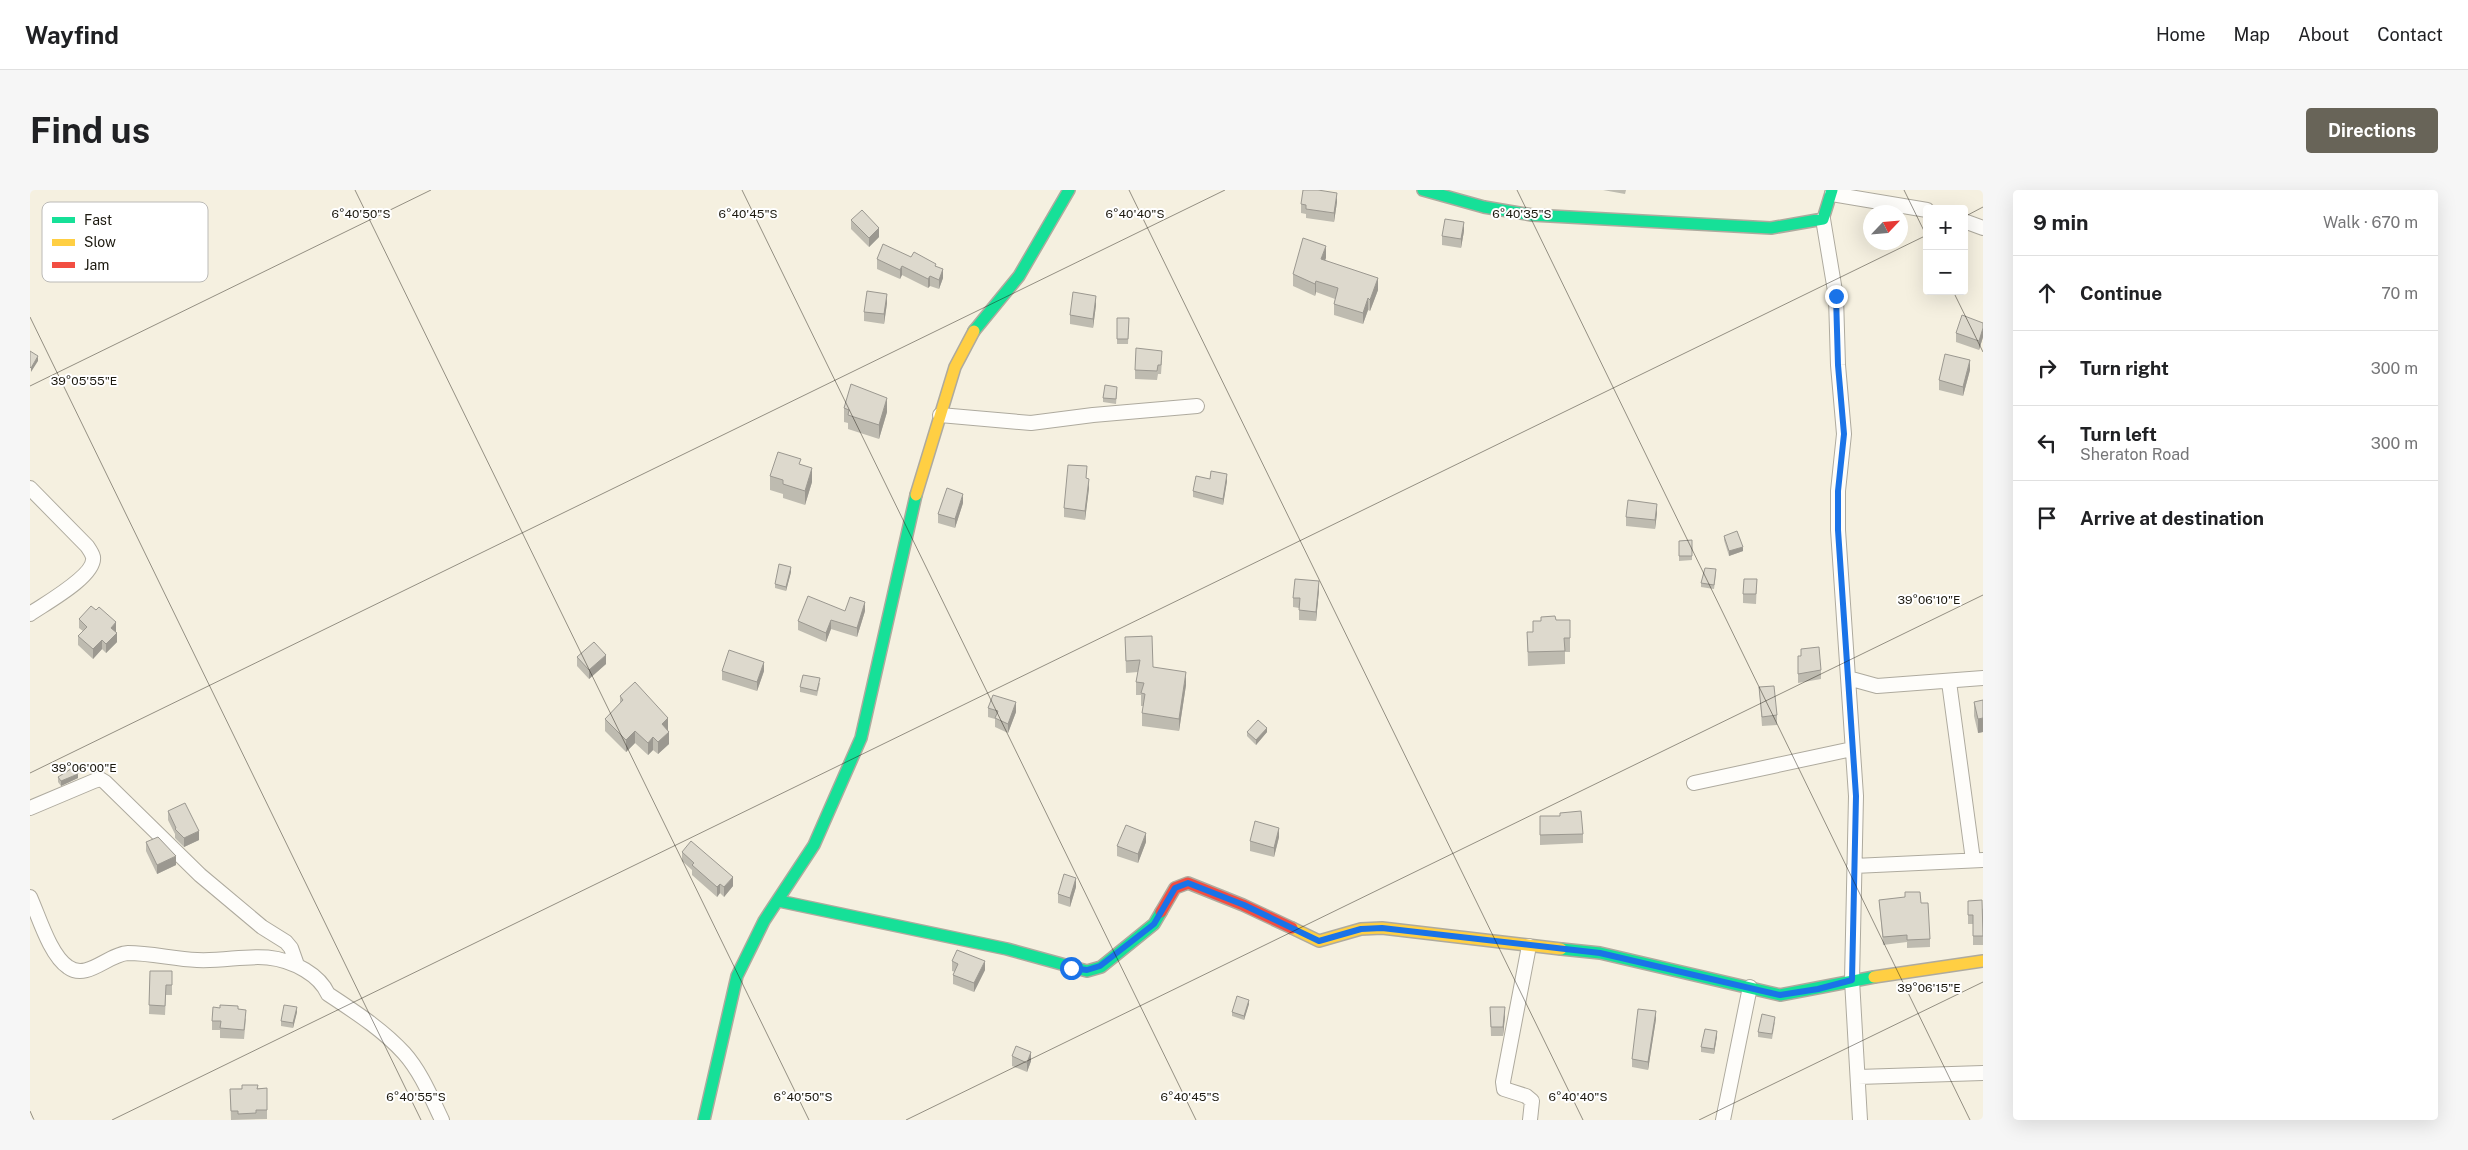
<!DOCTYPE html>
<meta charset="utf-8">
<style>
body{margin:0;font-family:"Public Sans",sans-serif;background:#f6f6f6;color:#202124}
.controls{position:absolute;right:15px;top:15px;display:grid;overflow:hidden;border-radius:5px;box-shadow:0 5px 20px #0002}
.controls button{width:45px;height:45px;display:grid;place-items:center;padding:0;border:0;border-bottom:1px solid #e0e0e0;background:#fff;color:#202124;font:25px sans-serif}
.compass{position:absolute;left:1833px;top:15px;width:45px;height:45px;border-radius:50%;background:#fff;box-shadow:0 5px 20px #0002;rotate:64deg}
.stop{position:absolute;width:15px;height:15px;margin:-11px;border:4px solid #1a73e8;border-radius:50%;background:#fff}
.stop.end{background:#1a73e8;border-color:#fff;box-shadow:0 1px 5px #0008}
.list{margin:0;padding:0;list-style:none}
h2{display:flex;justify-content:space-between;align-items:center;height:65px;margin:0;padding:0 20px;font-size:21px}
h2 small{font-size:16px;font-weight:400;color:#757577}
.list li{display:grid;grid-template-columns:32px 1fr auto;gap:15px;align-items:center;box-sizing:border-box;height:75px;padding:0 20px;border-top:1px solid #e0e0e0}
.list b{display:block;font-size:19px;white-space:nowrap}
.list p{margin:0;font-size:16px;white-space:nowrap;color:#757577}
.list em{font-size:16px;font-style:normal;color:#757577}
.icon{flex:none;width:28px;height:28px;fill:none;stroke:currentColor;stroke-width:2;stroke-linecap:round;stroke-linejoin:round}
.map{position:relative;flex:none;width:1953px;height:930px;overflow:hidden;border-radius:5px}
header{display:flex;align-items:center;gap:30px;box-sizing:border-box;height:70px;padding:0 25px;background:#fff;border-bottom:1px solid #e0e0e0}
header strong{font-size:24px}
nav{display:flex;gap:28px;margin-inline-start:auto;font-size:18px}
.intro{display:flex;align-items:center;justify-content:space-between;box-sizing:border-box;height:120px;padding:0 30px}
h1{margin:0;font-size:35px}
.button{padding:12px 22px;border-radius:5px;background:#686458;color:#fff;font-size:18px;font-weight:700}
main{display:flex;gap:30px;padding:0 30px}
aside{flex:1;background:#fff;border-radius:5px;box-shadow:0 5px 20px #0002}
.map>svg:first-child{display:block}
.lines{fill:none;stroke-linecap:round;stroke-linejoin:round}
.street-casing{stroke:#aeaa9e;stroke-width:16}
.fast-casing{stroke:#aeaa9e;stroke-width:14}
.slow-casing{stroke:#aeaa9e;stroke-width:14}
.jam-casing{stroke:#aeaa9e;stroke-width:14}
.street{stroke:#fefdfa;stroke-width:14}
.fast{stroke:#16e098;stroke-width:11}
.slow{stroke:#ffcf43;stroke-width:11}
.jam{stroke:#f24e42;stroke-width:11}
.wall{fill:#bebbb0}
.shaded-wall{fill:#9b9890}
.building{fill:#ddd9cd;stroke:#9b9890}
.route{stroke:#1a73e8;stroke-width:6}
.ticks{fill:none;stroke:#1c190f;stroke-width:1;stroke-opacity:0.45}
.key{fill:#fff;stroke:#bbbab7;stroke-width:1}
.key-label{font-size:14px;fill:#1c190f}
.ticks-label{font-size:12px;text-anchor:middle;fill:#1c190f;stroke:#fff;stroke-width:4;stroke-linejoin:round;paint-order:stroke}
</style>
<header>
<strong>Wayfind</strong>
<nav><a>Home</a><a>Map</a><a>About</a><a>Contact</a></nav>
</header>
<div class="intro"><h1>Find us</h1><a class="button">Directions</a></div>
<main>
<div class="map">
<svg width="1953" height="930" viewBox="0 0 1953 930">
<rect width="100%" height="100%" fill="#f5f0e0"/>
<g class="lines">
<defs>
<path id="street" d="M1802,4L1897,20
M1793,29L1806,107L1808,175L1814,244L1808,301V340L1826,606L1822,790L1830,930
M1934,31L1953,38
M910,225L1001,233L1063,225L1167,216
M0,298L57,356C59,359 62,363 63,367C66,386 14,414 0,424
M1818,488L1847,496L1953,488
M1919,492L1943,670
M1664,593L1822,559
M0,618L64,591L70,589L75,592L170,685L232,737L256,752L261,758L267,775
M1824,676L1953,670
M0,707C9,727 20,765 38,777C57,791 78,764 98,763C121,763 144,769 167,770C207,772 236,757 275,780C285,786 293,793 298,804C325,822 352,839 374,863C391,882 401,907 412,930
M1499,756L1473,892L1474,899L1496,906L1502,911L1500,930
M1828,887L1953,883
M1693,930L1720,797"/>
<path id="fast" d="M1393,0L1454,17L1502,25L1741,38L1793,29L1802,0
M944,141L989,86L1039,0
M749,711L977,759L1057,781L1071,777L1124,734L1131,722
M1531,759L1570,763L1750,805L1844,787
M674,930L707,786L734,731L784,655L831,548L886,305"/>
<path id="slow" d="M886,305L925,177L944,141
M1262,738L1289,751L1331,739L1352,738L1531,759
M1844,787L1953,771"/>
<path id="jam" d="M1131,722L1145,698L1158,693L1213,715L1262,738"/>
</defs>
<use href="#street" class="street-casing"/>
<use href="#fast" class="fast-casing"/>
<use href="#slow" class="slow-casing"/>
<use href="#jam" class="jam-casing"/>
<use href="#street" class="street"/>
<use href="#fast" class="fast"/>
<use href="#slow" class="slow"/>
<use href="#jam" class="jam"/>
</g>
<path class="wall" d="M1573,0H1596L1595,4Z
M1307,12L1304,32L1276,28V24L1271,23V14Z
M821,30L849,47L839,57L821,39Z
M1434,41L1431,58L1412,55V46Z
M881,67L906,76L913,88L909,99L900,96L898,98L872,85L870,89L847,79V69Z
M1296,68L1295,70L1348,100L1340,121L1338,120L1333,134L1304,125V114L1305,109L1286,102L1285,106L1263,96V84Z
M857,113L854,134L834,131V122Z
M1066,115L1063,138L1040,134V125Z
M1087,128H1099L1098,154H1087Z
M1953,133V147L1949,160L1926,152V143Z
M1132,170L1131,184H1128L1127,190L1105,189V180Z
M1940,180L1933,206L1909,200V190Z
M1087,201L1086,214L1073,212V208Z
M814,218L857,222L849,249L818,239V233L814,232Z
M771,275L782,292L775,315L753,308V304L740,300V286Z
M1057,289L1059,298L1055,330L1034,327V318Z
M1180,289L1197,291L1193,315L1163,307V301Z
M933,313L925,338L908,333V324Z
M1627,323L1625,339L1596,336V327Z
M1694,346L1713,361L1699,366L1694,350Z
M1662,350V370L1649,371V351Z
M761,382L756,401L745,398V394Z
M1686,384L1684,399L1671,397V393Z
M1727,389L1726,414L1713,413V404Z
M1289,400L1286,431L1269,430V418L1263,417V408Z
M815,421H835L827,447L801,439L796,452L768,440V431Z
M49,429L86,442L87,452L76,463L72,459L63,469L48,455V446L53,441L49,438Z
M1526,430L1540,448V462H1535V474L1498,476L1497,442H1503Z
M1095,447L1123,477L1156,495L1149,541L1112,536V523L1114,516H1111V505H1106V492L1108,482L1096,483Z
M1771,459L1791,480V489L1768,493V466H1771Z
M547,467L576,474L559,489L547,476Z
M692,481H734L727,501L692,490Z
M790,493L787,506L770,502V497Z
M1729,497L1747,525V535L1732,536Z
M590,506L638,540L639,554L628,564L623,560L618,565L605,553L596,562L575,541V529L590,514Z
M1953,510V542L1948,543L1944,526V512Z
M958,518L986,522L978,543L965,537V529L958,527Z
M1217,542H1237L1226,555L1217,546Z
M28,587L48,588L31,596L28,592Z
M138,621L169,650L154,657L145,648V644L138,630Z
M1510,626L1553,644V653L1510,655Z
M1249,647L1244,667L1220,661V651Z
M116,652L146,675L127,684L116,661Z
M1116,652L1108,673L1087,666V656Z
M652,662L703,696L694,707L690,703L687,707L662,685V680L652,671Z
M1046,697L1040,717L1028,713V704Z
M1849,710L1891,713L1900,749V757L1877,758V752L1853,755Z
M1938,711L1953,719V755H1943V734H1938Z
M922,771L955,780L944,802L923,794V785L925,782L922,781Z
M120,781H142V805H136L135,825L119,824Z
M1219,814L1214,830L1202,826V822Z
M1460,817L1475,826L1473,846H1461Z
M208,819L216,829L214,849L190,848V840H182V831Z
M267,822L263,838L251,836V831Z
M1626,829L1618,880L1602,877V869Z
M1745,832L1742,849L1728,847V842Z
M1687,846L1684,864L1671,862V857Z
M982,866L1001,871L997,882L982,876Z
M237,898V929L201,930L200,899Z"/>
<path class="shaded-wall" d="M1307,3V12L1304,32V23Z
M1434,32V41L1431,58V49Z
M849,38V47L839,57V48Z
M1296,56V68L1291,81V69Z
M872,76V85L870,89V80Z
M913,79V88L909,99V90Z
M900,86V96L898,98V89Z
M1348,88V100L1340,121V110Z
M1286,91V102L1285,106V94Z
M857,104V113L854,134V124Z
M1066,106V115L1063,138V129Z
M1338,108V120L1333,134V123Z
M1953,138V147L1949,160V151Z
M8,166V171L1,182V178Z
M1940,170V180L1933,206V197Z
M857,208V222L849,249V235Z
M782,278V292L775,315V301Z
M1197,284V291L1193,315V309Z
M1059,289V298L1055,330V321Z
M933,304V313L925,338V329Z
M1627,314V323L1625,339V330Z
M1713,357V361L1699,366V361Z
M761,377V382L756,401V397Z
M1289,391V400L1286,431V422Z
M835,412V421L827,447V438Z
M801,430V439L796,452V443Z
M86,432V442L81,447V438Z
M87,443V452L76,463V454Z
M72,450V459L63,469V459Z
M576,465V474L559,489V480Z
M734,472V481L727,501V492Z
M1156,482V495L1149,541V529Z
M986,512V522L978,543V534Z
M638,528V540L632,546V534Z
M1953,528V542L1948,543V529Z
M1237,538V542L1226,555V550Z
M605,541V553L596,562V550Z
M639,542V554L628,564V552Z
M623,547V560L618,565V553Z
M48,584V588L31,596V591Z
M1249,638V647L1244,667V658Z
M169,641V650L154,657V648Z
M1116,643V652L1108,673V664Z
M146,666V675L127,684V675Z
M703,687V696L694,707V697Z
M1046,688V697L1040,717V708Z
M690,694V703L687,707V697Z
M955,771V780L944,802V793Z
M1219,810V814L1214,830V826Z
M267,817V822L263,838V833Z
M1475,817V826L1473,846V837Z
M1626,821V829L1618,880V872Z
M1687,841V846L1684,864V859Z
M1001,862V871L997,882V873Z"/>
<path class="building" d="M1273,0H1288L1307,3L1304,23L1276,19V15L1271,14Z
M832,20L849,38L839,48L821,30Z
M1415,29L1434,32L1431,49L1412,46Z
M1273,48L1296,56L1291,69L1348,88L1340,110L1338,108L1333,123L1304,114L1308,98L1286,91L1285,94L1263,84Z
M853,54L881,67L884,62L906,74L905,76L913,79L909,90L900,86L898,89L872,76L870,80L847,69Z
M837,101L857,104L854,124L834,122Z
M1043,102L1066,106L1063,129L1040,125Z
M1932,125L1953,133V138L1949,151L1926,143Z
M1087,128H1099L1098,149H1087Z
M1106,158L1132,161L1131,175H1128L1127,181L1105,180Z
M0,161L8,166L1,178L0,177Z
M1915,164L1940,170L1933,197L1909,190Z
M821,194L857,208L849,235L818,225L819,220L814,218Z
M1075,195L1087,197L1086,209L1073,208Z
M748,262L771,269L769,274L782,278L775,301L753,294V290L740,286Z
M1038,275L1057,276L1056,288L1059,289L1055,321L1034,318Z
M1181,281L1197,284L1193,309L1163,301L1166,286L1180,289Z
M917,298L933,304L925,329L908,324Z
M1598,310L1627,314L1625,330L1596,327Z
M1707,341L1713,357L1699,361L1694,346Z
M1662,350V366H1649V351Z
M749,374L761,377L756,397L745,394Z
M1675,378L1686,379L1684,395L1671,393Z
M1265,389L1289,391L1286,422L1269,420L1270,408H1263Z
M1714,389H1727L1726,404H1713Z
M778,406L815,421L820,407L835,412L827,438L801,430L796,443L768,431Z
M61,416L66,420L69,417L86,432L81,438L87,443L76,454L72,450L63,459L48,446L57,437L49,429Z
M1525,426L1526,430H1540V448H1534L1535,461L1498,462L1497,442H1503V431H1511V427Z
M1122,446L1123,477L1156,482L1149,529L1112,523L1115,504L1111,503L1114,493L1106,492L1110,470L1096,471L1095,447Z
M564,452L576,465L559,480L547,467Z
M1789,457L1791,480L1768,484V466H1771V459Z
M699,460L734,472L727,492L692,481Z
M773,485L790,488L787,501L770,497Z
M605,492L638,528L632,534L639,542L628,552L623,547L618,553L605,541L596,550L575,529L593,510L590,506Z
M1744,496L1747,525L1732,527L1729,497Z
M963,505L986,512L978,534L965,528L968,521L958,518Z
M1953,510V528L1948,529L1944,512Z
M1228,530L1237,538L1226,550L1217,542Z
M44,577L48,584L31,591L28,587Z
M155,613L169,641L154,648L145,639L146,638L138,621Z
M1551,621L1553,644L1510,645V626H1530V623Z
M1225,631L1249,638L1244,658L1220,651Z
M1096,635L1116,643L1108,664L1087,656Z
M128,647L146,666L127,675L116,652Z
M661,651L703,687L694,697L690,694L687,697L662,675L664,673L652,662Z
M1034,684L1046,688L1040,708L1028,704Z
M1875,702H1890L1891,713H1898L1900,749L1877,750V745L1853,747L1849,710L1875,707Z
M1952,710L1953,746H1943V725H1938V711Z
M927,760L955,771L944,793L923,785L928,774L922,771Z
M120,781H142V795H136L135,816L119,815Z
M1207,806L1219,810L1214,826L1202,822Z
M190,815L208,816V819L216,820L214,840L190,838L191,831H182L183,817L190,818Z
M254,815L267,817L263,833L251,831Z
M1460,817H1475L1473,837H1461Z
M1608,819L1626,821L1618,872L1602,869Z
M1732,824L1745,827L1742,844L1728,842Z
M1675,839L1687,841L1684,859L1671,857Z
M986,856L1001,862L997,873L982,866Z
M212,895H228L227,899L237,898V920H226V923L208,924V921H201L200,899H212Z"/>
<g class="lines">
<path class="route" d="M1041,778L1057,780L1070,776L1124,734L1145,698L1158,693L1214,715L1289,751L1331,739L1352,738L1570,763L1750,805L1788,799L1822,790L1826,606L1808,340V301L1814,244L1808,175L1806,106"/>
</g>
<path class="ticks" d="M325,0L779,930M712,0L1166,930M1099,0L1553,930M1487,0L1940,930M1874,0L1897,47M1934,27L1953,17M1923,101L1953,162M0,127L391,930M0,196L401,0M0,583L1195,0M0,921L4,930M82,930L1897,45M876,930L1953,405M1669,930L1953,792"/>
<rect x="12" y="12" width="166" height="80" rx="8" class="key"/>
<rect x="22" y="27" width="23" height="6" fill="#16e098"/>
<rect x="22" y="49" width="23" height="7" fill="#ffcf43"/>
<rect x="22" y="72" width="23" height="6" fill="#f24e42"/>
<g class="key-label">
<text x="54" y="35">Fast</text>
<text x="54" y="57">Slow</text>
<text x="54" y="80">Jam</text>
</g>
<g class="ticks-label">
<text x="331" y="28">6°40'50"S</text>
<text x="718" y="28">6°40'45"S</text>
<text x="1105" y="28">6°40'40"S</text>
<text x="1492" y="28">6°40'35"S</text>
<text x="54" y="195">39°05'55"E</text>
<text x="1899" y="414">39°06'10"E</text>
<text x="54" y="582">39°06'00"E</text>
<text x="1899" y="802">39°06'15"E</text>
<text x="386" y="911">6°40'55"S</text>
<text x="773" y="911">6°40'50"S</text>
<text x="1160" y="911">6°40'45"S</text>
<text x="1548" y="911">6°40'40"S</text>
</g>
</svg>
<div class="controls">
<button>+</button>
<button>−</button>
</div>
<svg class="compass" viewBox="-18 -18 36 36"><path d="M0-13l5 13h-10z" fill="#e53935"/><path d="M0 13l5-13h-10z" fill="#757577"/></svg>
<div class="stop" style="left:1041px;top:778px"></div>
<div class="stop end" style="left:1806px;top:106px"></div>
</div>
<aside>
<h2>9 min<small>Walk · 670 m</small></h2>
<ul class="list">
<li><svg class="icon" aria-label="ahead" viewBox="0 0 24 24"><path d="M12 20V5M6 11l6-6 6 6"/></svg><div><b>Continue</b></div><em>70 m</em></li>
<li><svg class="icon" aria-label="right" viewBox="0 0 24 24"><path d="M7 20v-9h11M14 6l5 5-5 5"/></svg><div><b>Turn right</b></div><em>300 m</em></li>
<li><svg class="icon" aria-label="left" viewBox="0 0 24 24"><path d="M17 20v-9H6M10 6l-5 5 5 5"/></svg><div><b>Turn left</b><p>Sheraton Road</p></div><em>300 m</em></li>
<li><svg class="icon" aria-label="arrive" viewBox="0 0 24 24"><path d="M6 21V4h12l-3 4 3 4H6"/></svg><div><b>Arrive at destination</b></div></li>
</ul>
</aside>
</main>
